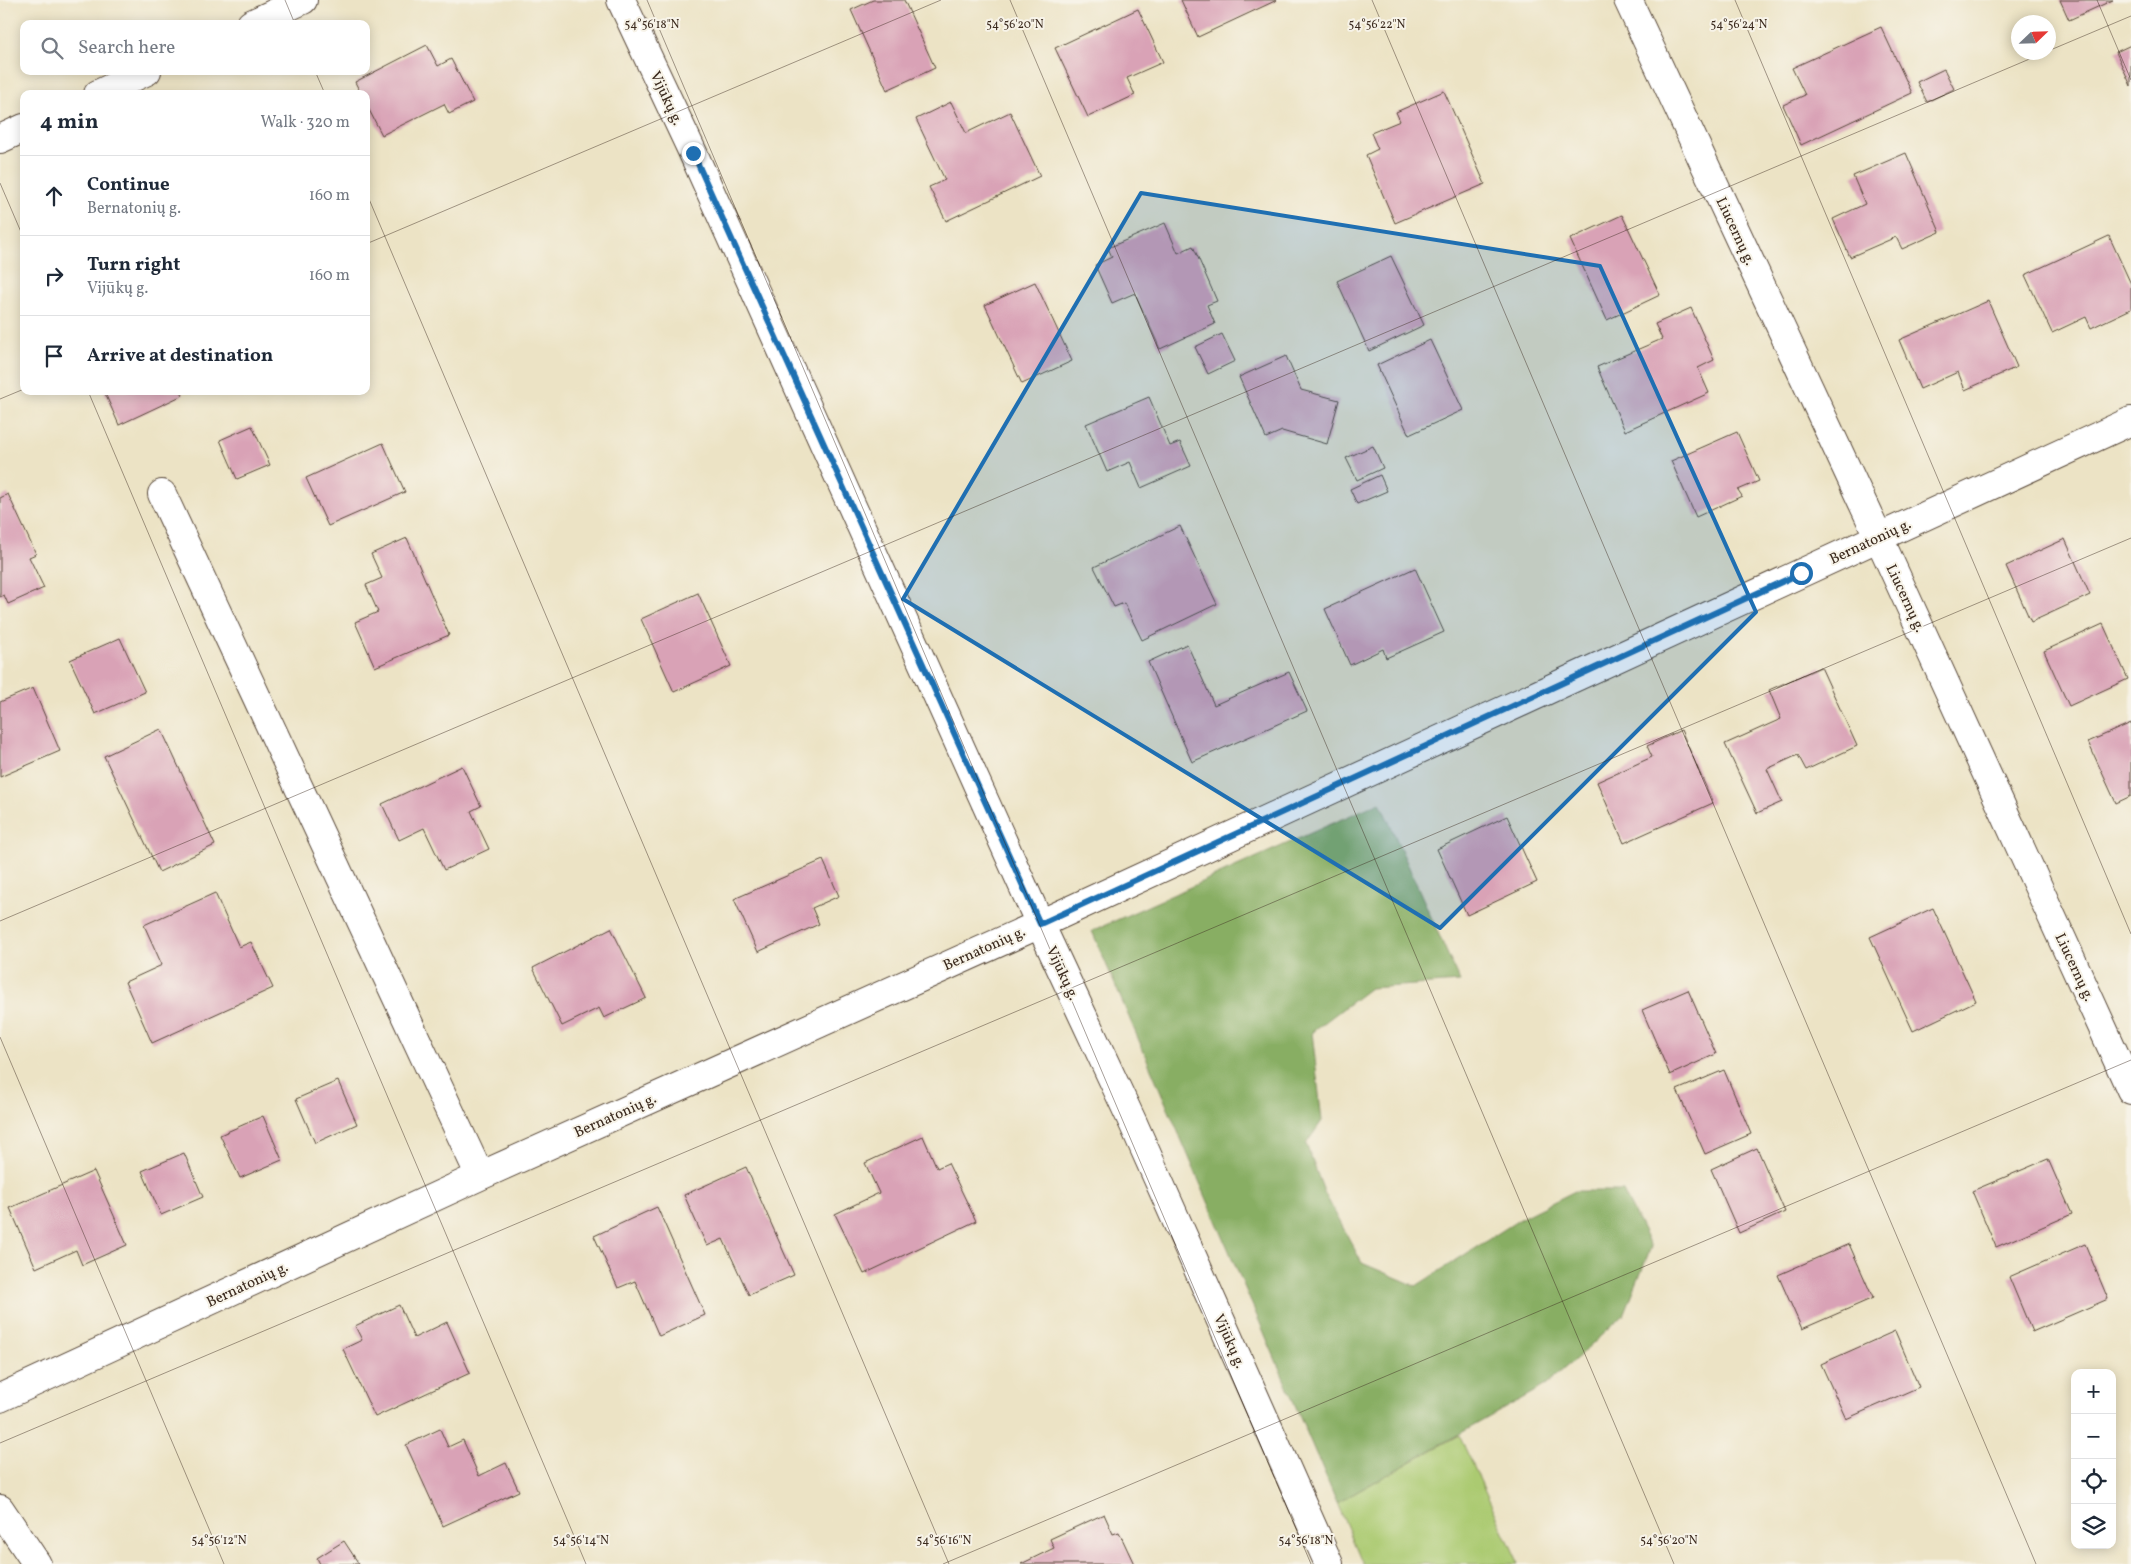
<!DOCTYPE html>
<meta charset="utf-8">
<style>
body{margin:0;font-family:Vollkorn,serif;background:#f2f2f3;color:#1f2937}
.controls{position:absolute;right:15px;bottom:15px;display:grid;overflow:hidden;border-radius:10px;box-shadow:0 2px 12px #0003}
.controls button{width:45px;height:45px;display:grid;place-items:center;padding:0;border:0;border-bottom:1px solid #e0e1e3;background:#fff;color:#1f2937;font:25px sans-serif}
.compass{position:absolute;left:2011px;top:15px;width:45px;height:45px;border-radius:50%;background:#fff;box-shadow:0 2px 12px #0003;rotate:67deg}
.stop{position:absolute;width:15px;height:15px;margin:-11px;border:4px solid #1f6fb2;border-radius:50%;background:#fff}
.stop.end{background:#1f6fb2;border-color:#fff;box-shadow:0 1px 5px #0008}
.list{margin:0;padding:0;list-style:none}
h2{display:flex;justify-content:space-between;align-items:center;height:65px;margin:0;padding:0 20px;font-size:21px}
h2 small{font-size:16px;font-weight:400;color:#747a83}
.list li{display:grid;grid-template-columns:32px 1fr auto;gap:15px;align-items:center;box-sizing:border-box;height:80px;padding:0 20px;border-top:1px solid #e0e1e3}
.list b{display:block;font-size:19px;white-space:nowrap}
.list p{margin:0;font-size:16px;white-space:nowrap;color:#747a83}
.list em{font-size:16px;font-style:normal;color:#747a83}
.icon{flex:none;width:28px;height:28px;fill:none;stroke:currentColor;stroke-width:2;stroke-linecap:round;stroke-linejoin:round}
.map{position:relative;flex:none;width:2131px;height:1564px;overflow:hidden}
.search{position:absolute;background:#fff;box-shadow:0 2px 12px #0003;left:20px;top:20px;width:350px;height:55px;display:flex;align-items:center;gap:12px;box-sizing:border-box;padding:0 18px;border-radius:10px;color:#747a83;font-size:19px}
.panel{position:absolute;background:#fff;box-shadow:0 2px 12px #0003;left:20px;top:90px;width:350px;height:305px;border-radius:10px}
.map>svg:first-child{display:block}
.green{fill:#abca71;stroke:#737a48}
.forest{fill:#88ae63;stroke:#626c40}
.building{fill:#d9a2b6}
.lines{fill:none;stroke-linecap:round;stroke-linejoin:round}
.minor-casing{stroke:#564637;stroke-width:30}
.minor{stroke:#fff;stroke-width:28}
.route{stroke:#1f6fb2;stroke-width:6}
.marked{fill:#1f6fb2;fill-opacity:0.2;stroke:#1f6fb2;stroke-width:4;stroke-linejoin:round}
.ticks{fill:none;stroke:#3b2a1e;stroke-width:1;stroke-opacity:0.45}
.labels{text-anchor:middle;stroke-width:4;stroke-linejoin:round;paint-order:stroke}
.street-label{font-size:15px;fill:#3b2a1e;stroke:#f7f3e8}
.ticks-label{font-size:12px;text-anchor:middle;fill:#3b2a1e;stroke:#f7f3e8;stroke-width:4;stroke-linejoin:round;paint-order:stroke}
</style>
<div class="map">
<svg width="2131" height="1564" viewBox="0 0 2131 1564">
<rect width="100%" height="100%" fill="#f7f3e8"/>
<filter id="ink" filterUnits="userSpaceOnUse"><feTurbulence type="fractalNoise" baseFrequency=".02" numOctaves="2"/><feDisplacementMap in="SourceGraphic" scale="10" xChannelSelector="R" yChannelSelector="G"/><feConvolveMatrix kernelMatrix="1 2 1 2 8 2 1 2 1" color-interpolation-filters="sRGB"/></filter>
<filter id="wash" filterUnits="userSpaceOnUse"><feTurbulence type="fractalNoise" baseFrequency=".0096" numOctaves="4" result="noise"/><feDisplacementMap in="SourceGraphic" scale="20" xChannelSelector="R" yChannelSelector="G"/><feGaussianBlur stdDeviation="1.12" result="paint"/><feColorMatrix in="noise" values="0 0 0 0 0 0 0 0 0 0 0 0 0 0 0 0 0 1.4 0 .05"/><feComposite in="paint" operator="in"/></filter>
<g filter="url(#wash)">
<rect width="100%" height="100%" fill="#ece3c5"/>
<path class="green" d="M1459,1435L1519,1564H1363L1337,1503Z"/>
<path class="forest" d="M1380,802L1460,982L1370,988L1312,1032L1322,1121L1306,1144L1325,1194L1362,1263L1416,1286L1525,1216L1575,1191H1623L1651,1247L1624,1315L1546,1385L1337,1503L1092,931Z"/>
<g id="blocks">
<path class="building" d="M873,0H904L935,68L887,90L851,10Z
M1181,0H1277L1198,37Z
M2060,0H2113L2069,20Z
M1138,9L1163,62L1127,78L1135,95L1088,117L1055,48Z
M1881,27L1912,93L1801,145L1783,105L1805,95L1792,68Z
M427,45L438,66L451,59L473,102L449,114L444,104L382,135L366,104V94H361L355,82Z
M2131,45V86L2116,52Z
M1944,69L1954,89L1927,102L1917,82Z
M1444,91L1485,184L1395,223L1366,155L1378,149L1371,133L1400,121L1396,112Z
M951,102L966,133L1010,112L1040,176L946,221L929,187L945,180L916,119Z
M1906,153L1940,232L1902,249L1896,237L1850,257L1833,219L1865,204L1853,176Z
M1622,215L1660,295L1607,320L1570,239Z
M1165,223L1178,253L1193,246L1217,301L1207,305L1215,324L1160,349L1135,293L1112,303L1095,265L1112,257L1108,248Z
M2109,236L2131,284V309L2091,328L2086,317L2052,333L2025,275Z
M1391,256L1424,325L1369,351L1337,281Z
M1035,282L1072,361L1022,384L985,305Z
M1988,301L2017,367L1965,390L1958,372L1920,389L1899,340Z
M1691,308L1714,360L1698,368L1709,393L1625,431L1597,367L1662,339L1655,324Z
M1222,334L1235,361L1208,374L1195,347Z
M1430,340L1463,410L1409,435L1377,365Z
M1286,356L1301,390L1339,400L1327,444L1282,431L1266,438L1239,377Z
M104,391H181L183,395L119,425Z
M1149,397L1170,446L1180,442L1191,466L1141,488L1130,462L1107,472L1086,424Z
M252,426L270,465L237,479L220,440Z
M1737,432L1759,481L1738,490L1742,496L1696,517L1671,461Z
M383,443L405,492L328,526L306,478Z
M1373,446L1383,468L1357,480L1346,458Z
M1380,475L1387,491L1357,504L1350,489Z
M8,494L36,554L29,557L44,588L8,604L4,595L0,597V498Z
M1180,526L1217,604L1142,640L1124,603L1114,607L1094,567Z
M407,538L449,635L375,667L355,622L378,612L366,585L382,578L371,554Z
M2065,539L2090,595L2031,622L2006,566Z
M1415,568L1444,632L1386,658L1383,649L1350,665L1325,609Z
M698,593L731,666L674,692L641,619Z
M2103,624L2128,679L2069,706L2044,651Z
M120,638L145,692L95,714L70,660Z
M1187,644L1214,705L1289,672L1307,711L1192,762L1148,662Z
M1821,667L1857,746L1806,770L1798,755L1767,769L1782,802L1757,813L1725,744L1781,719L1769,690Z
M33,688L60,751L0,777V702Z
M2131,723V796L2116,803L2088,742Z
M161,729L215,845L159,872L104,756Z
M1681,730L1713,803L1624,843L1597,782L1652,757L1647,746Z
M462,766L481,806L471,811L489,849L444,870L424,828L399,840L382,804Z
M1507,816L1537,882L1467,915L1437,849Z
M823,860L839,896L812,908L819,924L758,952L734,899Z
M215,893L239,947L251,942L273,988L152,1043L125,982L162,965L144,925Z
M1933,908L1976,1001L1913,1031L1870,937Z
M611,928L646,998L604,1018L599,1008L562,1026L533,968Z
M1688,990L1716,1054L1670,1075L1642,1010Z
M1724,1070L1751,1134L1705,1154L1677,1090Z
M338,1081L357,1124L315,1143L296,1099Z
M263,1116L282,1160L240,1178L220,1135Z
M923,1136L937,1168L948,1163L976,1221L864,1274L835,1214L879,1193L865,1163Z
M1757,1148L1785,1212L1739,1233L1711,1169Z
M184,1153L203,1197L161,1215L142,1171Z
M2048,1159L2072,1214L1996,1247L1972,1191Z
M746,1167L794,1275L749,1295L723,1239L707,1246L684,1195Z
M94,1171L127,1245L82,1265L76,1250L36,1268L10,1208Z
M657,1207L705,1315L659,1336L635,1281L618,1288L594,1236Z
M1849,1244L1873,1298L1802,1329L1778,1275Z
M2085,1244L2108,1299L2032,1332L2009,1277Z
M399,1305L414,1338L447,1322L470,1373L375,1417L343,1349L362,1340L355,1326Z
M1895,1331L1919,1387L1846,1419L1821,1364Z
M440,1429L448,1447L463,1440L479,1476L506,1463L519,1491L443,1526L406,1445Z
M1104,1514L1113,1534L1119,1532L1134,1564H1021L1054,1548L1050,1539Z
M344,1541L359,1564H320L317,1558Z"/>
</g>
</g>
<g filter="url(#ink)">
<use href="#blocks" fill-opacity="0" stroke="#564637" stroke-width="1"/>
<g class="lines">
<defs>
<path id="minor" d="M621,0L693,153L1040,924L1133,1123L1329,1564
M1628,0L1879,538L2131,1090
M251,24L303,0
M98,94L147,71
M0,139L24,128
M162,494L480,1176
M0,1398L480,1176L1040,924L2131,421
M0,1509L37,1564"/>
</defs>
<use href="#minor" class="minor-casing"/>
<use href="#minor" class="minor"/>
</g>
</g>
<g class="lines" filter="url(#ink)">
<path class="route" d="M693,153L1040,924L1801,573"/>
</g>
<path class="marked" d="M1141,193L1600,266L1756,612L1440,928L903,599Z"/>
<path class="ticks" d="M285,0L295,24M647,0L1311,1564M1010,0L1674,1564M1372,0L2036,1564M1735,0L2131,934M2097,0L2131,80M2048,51L2131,16M315,71L325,94M0,183L24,239M366,192L949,1564M366,244L941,0M88,391L586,1564M0,399L24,389M0,921L2046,52M0,1037L224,1564M0,1443L2131,538M943,1564L2131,1060"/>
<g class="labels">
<g class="street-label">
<text transform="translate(667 98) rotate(65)" y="5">Vijūkų g.</text>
<text transform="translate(1736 231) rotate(65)" y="5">Liucernų g.</text>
<text transform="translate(1870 541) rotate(-25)" y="5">Bernatonių g.</text>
<text transform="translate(1906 598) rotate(65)" y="5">Liucernų g.</text>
<text transform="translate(984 948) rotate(-24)" y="5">Bernatonių g.</text>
<text transform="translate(2075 967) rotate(65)" y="5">Liucernų g.</text>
<text transform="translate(1063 973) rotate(65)" y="5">Vijūkų g.</text>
<text transform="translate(615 1115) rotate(-24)" y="5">Bernatonių g.</text>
<text transform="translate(247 1284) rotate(-25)" y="5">Bernatonių g.</text>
<text transform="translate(1230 1341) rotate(66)" y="5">Vijūkų g.</text>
</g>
</g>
<g class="ticks-label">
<text x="652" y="28">54°56'18"N</text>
<text x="1015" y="28">54°56'20"N</text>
<text x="1377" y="28">54°56'22"N</text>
<text x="1739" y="28">54°56'24"N</text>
<text x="219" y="1544">54°56'12"N</text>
<text x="581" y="1544">54°56'14"N</text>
<text x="944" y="1544">54°56'16"N</text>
<text x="1306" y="1544">54°56'18"N</text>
<text x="1669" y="1544">54°56'20"N</text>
</g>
</svg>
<div class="controls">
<button>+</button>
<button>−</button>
<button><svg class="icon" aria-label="locate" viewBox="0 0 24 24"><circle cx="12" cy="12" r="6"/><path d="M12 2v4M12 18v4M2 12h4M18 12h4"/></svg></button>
<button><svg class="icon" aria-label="layers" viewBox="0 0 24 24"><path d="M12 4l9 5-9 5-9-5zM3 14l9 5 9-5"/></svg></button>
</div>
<svg class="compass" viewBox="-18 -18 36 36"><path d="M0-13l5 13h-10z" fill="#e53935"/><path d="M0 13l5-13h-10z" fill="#747a83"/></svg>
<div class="stop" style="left:1801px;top:573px"></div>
<div class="stop end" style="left:693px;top:153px"></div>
<div class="search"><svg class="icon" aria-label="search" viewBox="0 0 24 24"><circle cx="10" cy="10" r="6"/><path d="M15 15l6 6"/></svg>Search here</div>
<section class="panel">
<h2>4 min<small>Walk · 320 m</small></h2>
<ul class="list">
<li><svg class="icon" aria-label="ahead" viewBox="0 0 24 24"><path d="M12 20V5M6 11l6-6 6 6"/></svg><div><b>Continue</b><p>Bernatonių g.</p></div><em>160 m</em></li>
<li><svg class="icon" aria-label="right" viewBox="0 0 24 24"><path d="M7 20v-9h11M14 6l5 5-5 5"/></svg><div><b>Turn right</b><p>Vijūkų g.</p></div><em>160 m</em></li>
<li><svg class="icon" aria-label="arrive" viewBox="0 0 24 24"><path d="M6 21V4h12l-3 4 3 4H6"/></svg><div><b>Arrive at destination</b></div></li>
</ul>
</section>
</div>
